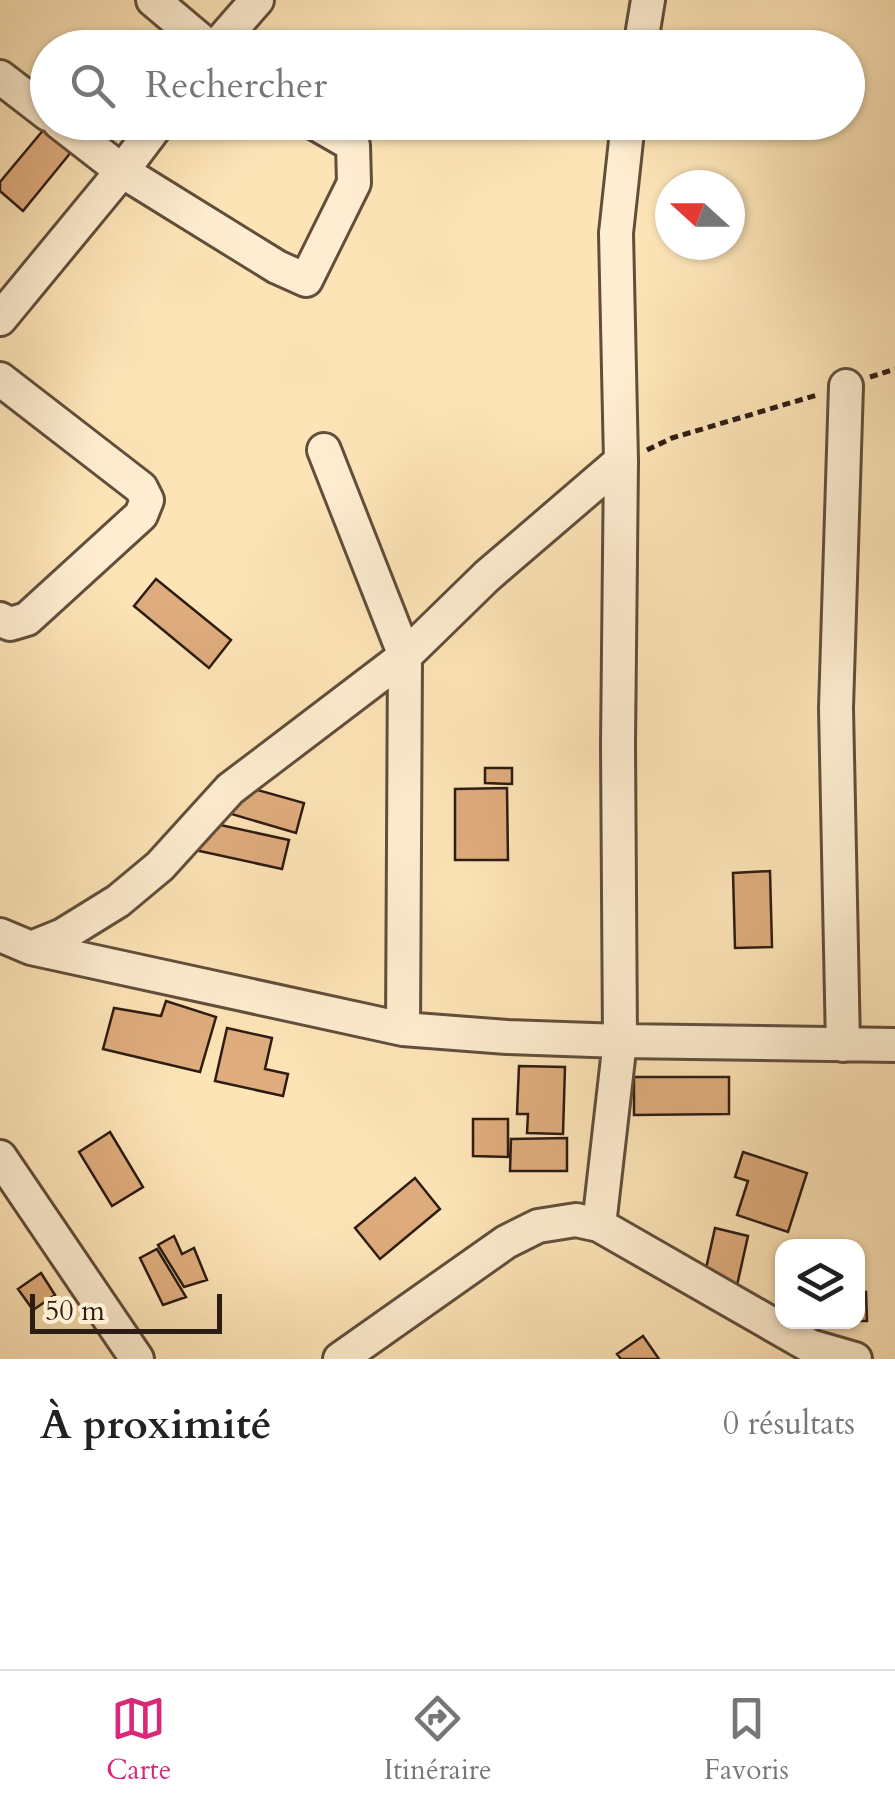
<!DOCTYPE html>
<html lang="fr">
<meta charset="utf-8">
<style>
body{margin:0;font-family:Cardo,serif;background:#f6f6f6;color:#222}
.controls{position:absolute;right:30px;bottom:30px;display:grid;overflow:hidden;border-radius:20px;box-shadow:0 2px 8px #0004}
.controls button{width:90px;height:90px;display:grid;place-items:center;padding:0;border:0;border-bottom:2px solid #e0e0e0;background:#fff;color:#222;font:50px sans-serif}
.compass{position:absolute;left:655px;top:170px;width:90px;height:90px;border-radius:50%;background:#fff;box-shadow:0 2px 8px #0004;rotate:291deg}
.scale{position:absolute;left:30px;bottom:25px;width:192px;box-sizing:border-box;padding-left:10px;border:5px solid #2d1c12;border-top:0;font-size:28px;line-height:35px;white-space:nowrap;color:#2d1c12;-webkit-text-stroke:8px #feedd0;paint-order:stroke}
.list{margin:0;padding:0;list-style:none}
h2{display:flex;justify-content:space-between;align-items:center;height:130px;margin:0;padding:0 40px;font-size:42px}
h2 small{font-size:32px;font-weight:400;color:#767676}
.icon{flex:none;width:55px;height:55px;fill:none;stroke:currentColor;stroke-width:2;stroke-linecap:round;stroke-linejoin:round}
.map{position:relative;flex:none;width:895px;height:1359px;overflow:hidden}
.search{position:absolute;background:#fff;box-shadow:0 2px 8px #0004;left:30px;right:30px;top:30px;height:110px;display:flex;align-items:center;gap:25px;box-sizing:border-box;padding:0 35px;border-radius:55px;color:#767676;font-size:38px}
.sheet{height:310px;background:#fff}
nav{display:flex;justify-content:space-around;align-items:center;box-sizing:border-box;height:140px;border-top:2px solid #e0e0e0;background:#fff;font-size:28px;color:#767676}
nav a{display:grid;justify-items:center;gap:5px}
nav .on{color:#db2777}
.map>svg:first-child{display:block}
.building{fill:#dfac7d;stroke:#2d1c12;stroke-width:2.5}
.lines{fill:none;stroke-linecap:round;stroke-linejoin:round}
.minor-casing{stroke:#614e3b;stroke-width:38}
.path{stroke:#2d1c12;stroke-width:5;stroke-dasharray:8 5;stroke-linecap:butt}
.minor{stroke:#feedd0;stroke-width:32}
</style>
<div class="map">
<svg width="895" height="1359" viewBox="0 0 895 1359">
<rect width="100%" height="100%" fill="#fde4b7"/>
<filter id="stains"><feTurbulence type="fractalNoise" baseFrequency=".002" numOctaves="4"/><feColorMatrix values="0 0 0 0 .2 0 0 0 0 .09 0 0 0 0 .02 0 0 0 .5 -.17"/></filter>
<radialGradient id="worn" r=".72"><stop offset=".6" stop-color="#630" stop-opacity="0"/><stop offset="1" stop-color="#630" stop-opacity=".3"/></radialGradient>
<path class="building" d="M45,128L72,151L23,211L0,191V182Z
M156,579L231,640L209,668L134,606Z
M485,768H512V784L485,783Z
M243,786L304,803L296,833L218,810Z
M507,788L508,860H455V789Z
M202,821L289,840L282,869L195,850Z
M770,871L772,947L735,948L733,873Z
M166,1001L216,1017L200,1072L103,1049L114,1008L161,1016Z
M227,1028L272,1038L265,1069L288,1074L283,1096L215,1081Z
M519,1066L565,1067L563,1134L527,1133L528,1114H517Z
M634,1077H729V1114L634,1115Z
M473,1119H508V1157L473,1156Z
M110,1132L143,1187L112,1206L79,1152Z
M567,1138V1171H510L511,1139Z
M743,1152L807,1173L788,1232L737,1215L748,1181L735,1177Z
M415,1178L440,1209L380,1259L355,1228Z
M715,1228L748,1236L736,1290L703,1282Z
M174,1236L182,1254L194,1248L207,1280L184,1287L158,1245Z
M157,1249L186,1297L163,1305L140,1258Z
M41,1273L55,1295L33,1310L18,1289Z
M858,1292H866L867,1321H858Z
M643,1336L659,1359H621L617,1354Z"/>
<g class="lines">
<defs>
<path id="minor" d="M153,0L210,48
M215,48L257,0
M640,48L648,0
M0,77L48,114
M59,122L122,171L277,267L306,280L354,183L353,145L313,122
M0,319L122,171L159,122
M0,379L141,488L147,500L141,515L27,619L10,624L0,619
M324,450L405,656L403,1029
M0,935L31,948L403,1029L507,1037L620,1041L895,1045
M31,948L63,935L118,901L160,866L230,789L405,656L487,576L621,461
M843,1045L836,708L846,386
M0,1157L137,1359
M599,1225L620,1041L618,744L621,461L616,233L628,122
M340,1359L506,1242L538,1226L576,1220L599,1225L810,1346L855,1359"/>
</defs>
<use href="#minor" class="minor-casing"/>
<path class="path" d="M870,377L895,369
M647,450L672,438L817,395"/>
<use href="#minor" class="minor"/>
</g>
<rect width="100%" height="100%" filter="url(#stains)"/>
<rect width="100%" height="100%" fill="url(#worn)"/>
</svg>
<div class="controls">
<button><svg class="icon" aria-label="layers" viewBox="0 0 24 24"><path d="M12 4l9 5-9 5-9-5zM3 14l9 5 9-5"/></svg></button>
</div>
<svg class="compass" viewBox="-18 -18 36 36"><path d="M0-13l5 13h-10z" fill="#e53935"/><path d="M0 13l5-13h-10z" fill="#767676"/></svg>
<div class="scale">50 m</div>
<div class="search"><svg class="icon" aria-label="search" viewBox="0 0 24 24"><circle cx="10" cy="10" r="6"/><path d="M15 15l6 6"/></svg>Rechercher</div>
</div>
<section class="sheet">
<h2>À proximité<small>0 résultats</small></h2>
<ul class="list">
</ul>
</section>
<nav>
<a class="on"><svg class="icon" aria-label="map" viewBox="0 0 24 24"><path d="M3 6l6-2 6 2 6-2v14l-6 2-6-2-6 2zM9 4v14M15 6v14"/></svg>Carte</a>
<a><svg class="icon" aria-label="directions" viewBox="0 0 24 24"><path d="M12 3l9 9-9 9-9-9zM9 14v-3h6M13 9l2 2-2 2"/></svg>Itinéraire</a>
<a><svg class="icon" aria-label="saved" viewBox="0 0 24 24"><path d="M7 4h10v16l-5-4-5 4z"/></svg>Favoris</a>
</nav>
